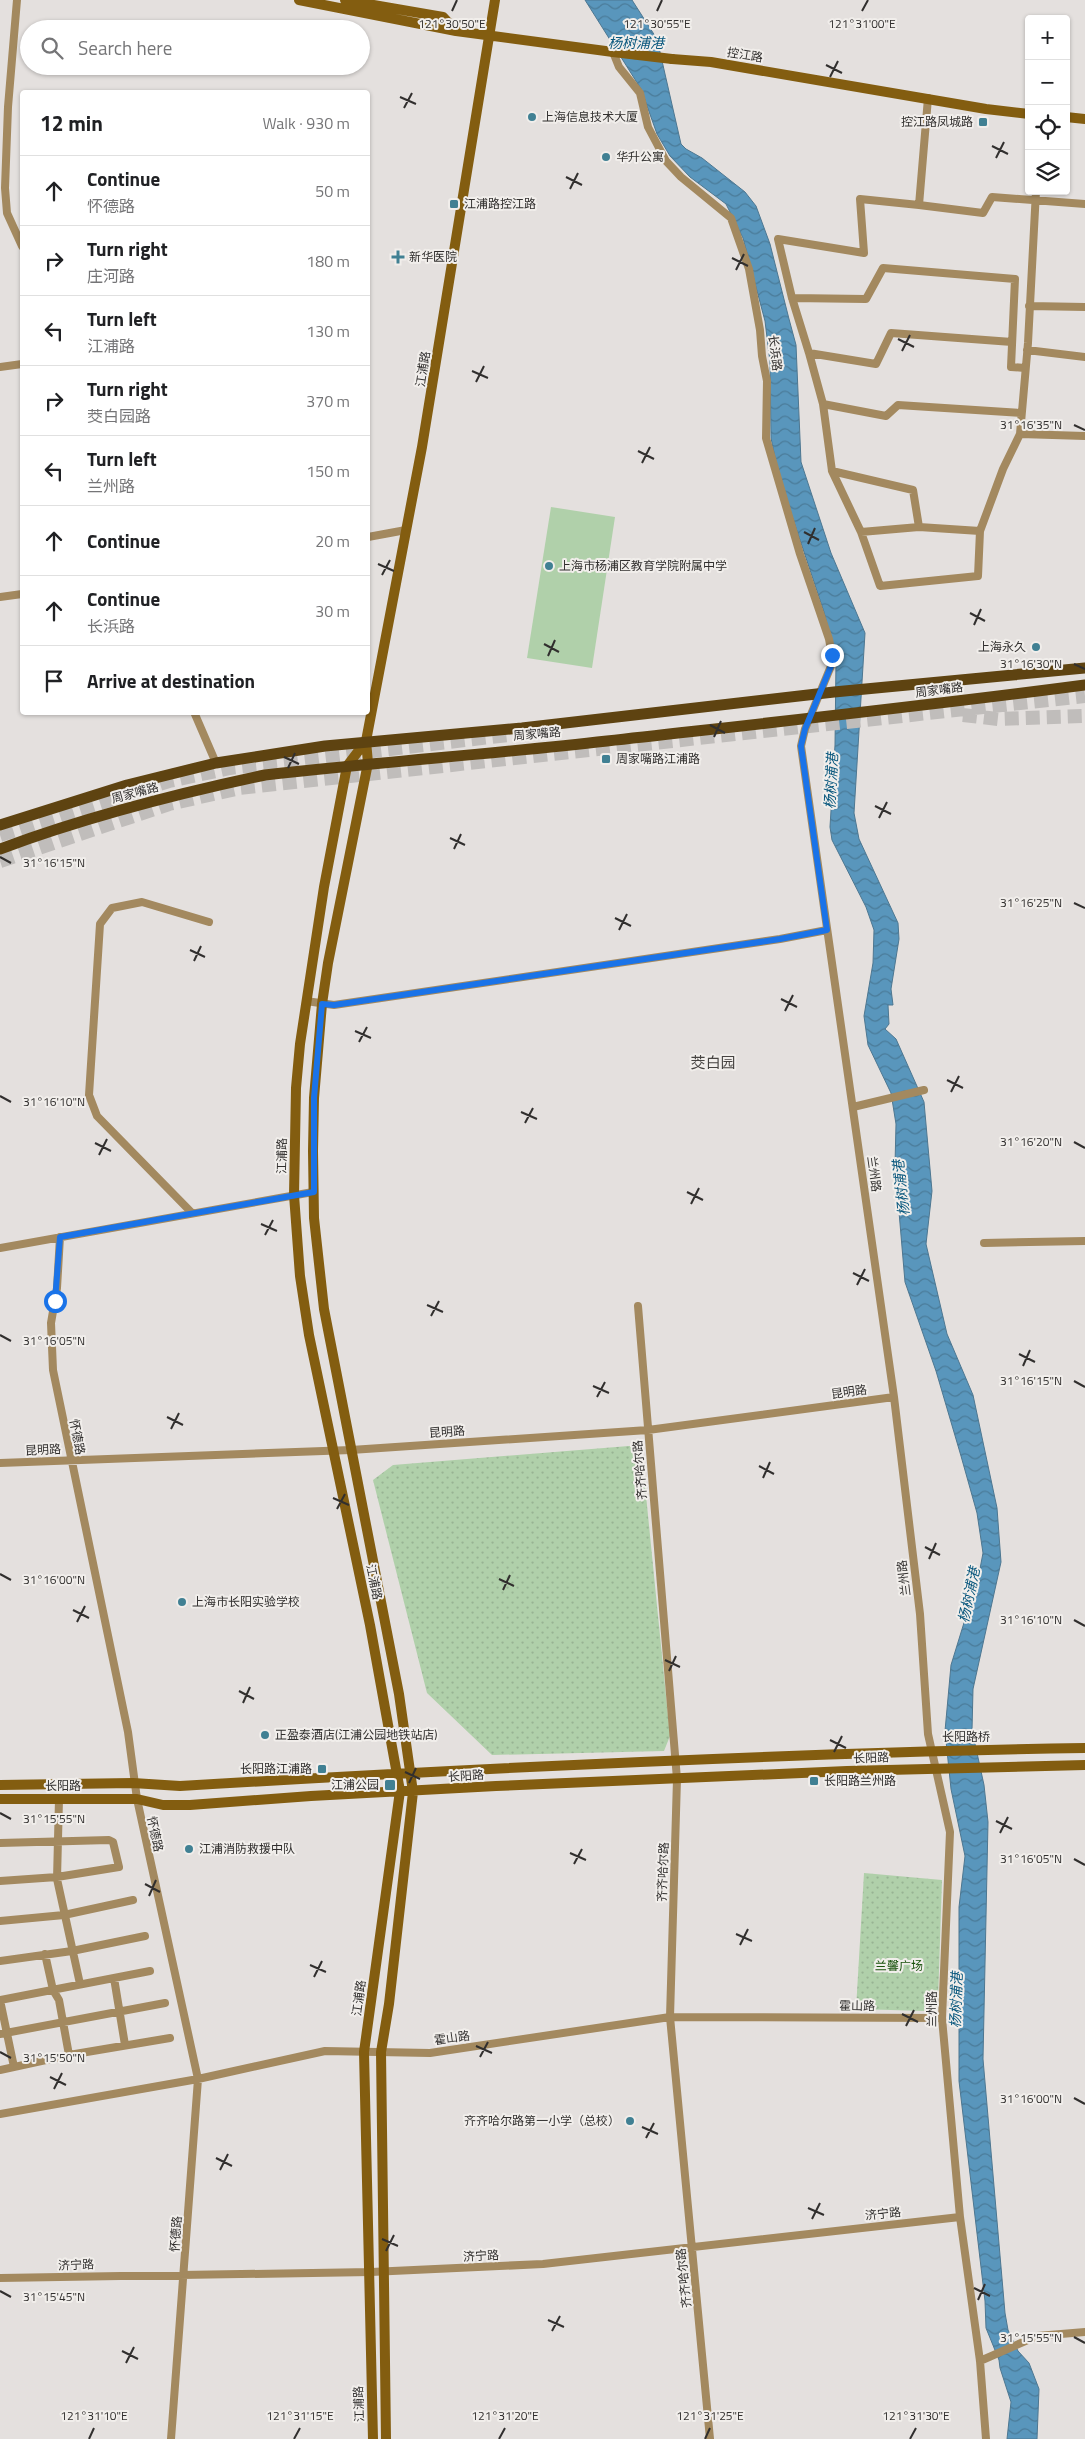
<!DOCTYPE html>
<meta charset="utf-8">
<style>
body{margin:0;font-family:"Titillium Web","Noto Sans SC",sans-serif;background:#f6f6f6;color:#202124}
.controls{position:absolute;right:15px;top:15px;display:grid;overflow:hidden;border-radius:5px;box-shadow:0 1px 4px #0004}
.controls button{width:45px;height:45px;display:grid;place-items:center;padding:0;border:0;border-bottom:1px solid #e0e0e0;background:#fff;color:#202124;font:25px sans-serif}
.stop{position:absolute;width:15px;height:15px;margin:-11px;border:4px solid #1a73e8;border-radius:50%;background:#fff}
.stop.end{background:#1a73e8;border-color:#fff;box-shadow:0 1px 5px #0008}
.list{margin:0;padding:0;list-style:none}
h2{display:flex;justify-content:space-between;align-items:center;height:65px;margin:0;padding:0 20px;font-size:21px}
h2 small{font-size:16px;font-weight:400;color:#757577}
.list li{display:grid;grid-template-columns:32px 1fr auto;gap:15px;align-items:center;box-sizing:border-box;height:70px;padding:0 20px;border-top:1px solid #e0e0e0}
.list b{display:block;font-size:19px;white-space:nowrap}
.list p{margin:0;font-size:16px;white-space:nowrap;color:#757577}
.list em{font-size:16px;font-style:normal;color:#757577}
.icon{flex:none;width:28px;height:28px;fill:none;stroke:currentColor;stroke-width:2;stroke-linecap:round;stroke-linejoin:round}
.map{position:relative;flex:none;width:1085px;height:2439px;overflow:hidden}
.search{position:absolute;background:#fff;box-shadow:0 1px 4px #0004;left:20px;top:20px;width:350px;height:55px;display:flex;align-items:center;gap:12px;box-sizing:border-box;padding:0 18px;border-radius:28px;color:#757577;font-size:19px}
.panel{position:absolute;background:#fff;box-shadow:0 1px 4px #0004;left:20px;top:90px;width:350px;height:625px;border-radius:5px}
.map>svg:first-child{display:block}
.grass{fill:#b0d0aa}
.park{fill:url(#park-dots)}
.water{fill:url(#water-waves);stroke:#4d7791}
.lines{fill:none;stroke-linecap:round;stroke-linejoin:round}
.highway-tunnel{stroke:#c0bdbb;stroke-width:14;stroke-dasharray:14 7;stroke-linecap:butt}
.street{stroke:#a3895f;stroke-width:8}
.secondary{stroke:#835d10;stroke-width:10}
.primary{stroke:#5e4311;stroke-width:11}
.secondary-bridge{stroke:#835d10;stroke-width:10}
.route{stroke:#1a73e8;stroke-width:6}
.ticks{fill:none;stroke:#312f2e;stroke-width:2}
.poi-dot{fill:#408093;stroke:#f1eeeb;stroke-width:2}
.labels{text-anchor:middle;stroke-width:4;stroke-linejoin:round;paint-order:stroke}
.street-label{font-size:12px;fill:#312f2e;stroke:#f1eeeb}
.poi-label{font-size:12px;fill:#312f2e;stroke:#f1eeeb;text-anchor:start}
.park-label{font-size:12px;fill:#18520b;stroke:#f1eeeb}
.water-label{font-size:14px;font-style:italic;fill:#08577d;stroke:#f1eeeb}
.quarter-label{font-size:15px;fill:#474442;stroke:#f1eeeb}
.ticks-label{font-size:12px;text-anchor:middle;fill:#312f2e;stroke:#f1eeeb;stroke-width:4;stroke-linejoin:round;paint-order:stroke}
</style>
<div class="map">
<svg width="1085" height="2439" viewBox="0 0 1085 2439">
<defs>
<pattern id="park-dots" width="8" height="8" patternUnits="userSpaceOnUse" patternTransform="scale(1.25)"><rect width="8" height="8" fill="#b0d0aa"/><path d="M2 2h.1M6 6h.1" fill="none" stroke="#98b393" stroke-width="1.8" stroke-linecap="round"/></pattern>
<pattern id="water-waves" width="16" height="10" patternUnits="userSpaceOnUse" patternTransform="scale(1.25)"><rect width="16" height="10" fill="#5996bc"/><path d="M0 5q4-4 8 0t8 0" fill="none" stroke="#4a7b99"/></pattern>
</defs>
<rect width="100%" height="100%" fill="#e4e0de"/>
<path class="grass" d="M551,507L615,517L592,668L527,658Z"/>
<path class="park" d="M641,1445L670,1736L664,1751L492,1755L427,1693L373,1480L393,1465Z
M864,1873L942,1880L938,2001L932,2007L924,2011L856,2009Z"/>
<path class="water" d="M585,0H632L657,39L681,144L686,149L702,158L745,192L756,206L770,244L789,319L796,345L801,462L831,553L865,633L854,813L859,839L898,923L899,939L891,989L893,1005H888L889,1024L885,1029L896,1039L924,1102L932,1191L926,1244L947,1334L973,1395L997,1508L1001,1562L973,1689L972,1730L984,1785L988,1822L983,2059L1005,2313L1008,2330L1018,2351L1029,2363L1039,2389L1037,2439H1007L1011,2402L1000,2368L999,2360L986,2328L985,2301L959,2081V1907L965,1856L951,1789L945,1731L951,1665L979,1574L983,1553L977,1513L961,1456L936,1371L905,1282L895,1165L896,1124L891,1093L868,1045L864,1016L873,963L874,930L866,907L832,840L830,827L835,745L836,661L824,612L779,477L771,438L770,362L765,321L743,238L726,204L690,177L670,156L657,134L641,89Z"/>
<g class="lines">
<path class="highway-tunnel" d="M963,715L998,719L1085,716
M0,835L169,781L230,768L533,732
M0,861L169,804L240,788L1085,696"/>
<path class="street" d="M17,0L8,107L5,188L7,213L22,246
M613,52L619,67L640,93L648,127L666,161L681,177L731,218L749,269L760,330L762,356L767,381L766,438L800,554L829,639L832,655L831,666L805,729L801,746L894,1397L920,1614L928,1734L950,1832L942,2018L960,2217L980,2361L986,2439
M928,98L919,205L983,213L992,197L1085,204
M919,205L860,199L864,253L778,239L792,298L809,353L876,364L891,333L1012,342
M792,298L866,299L883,268L1015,279L1011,367L1025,368
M1029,306L1085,307
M1027,350L1085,357
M809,353L823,404L886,416L898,405L1021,413
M0,367L22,364
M823,404L832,471L913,490L919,527
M1020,434L1085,436
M832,471L861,532L919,527L980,531
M861,532L880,586L978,576L980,531L1003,469L1020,434L1028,343L1036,191
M368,537L406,530
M0,597L22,594
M194,712L216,763
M306,1001L334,1005L780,939L827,930
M853,1107L924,1090
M192,1213L97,1116L89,1095L100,924L112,908L142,902L209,922
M60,1237L57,1288L51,1323L53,1370L128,1732L137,1799L198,2079L171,2439
M984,1243L1085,1241
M0,1248L313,1192
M638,1306L677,1779L670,2017L710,2439
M0,1463L351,1450L648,1430L894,1397
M59,1799L57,1879L80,1984
M0,1843L109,1840L113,1842L119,1867L57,1877L0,1881
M0,1921L64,1915L133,1900
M45,1954L53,1990L59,2000L69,2055
M0,1961L72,1951L145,1936
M114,1978L125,2045
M0,2000L150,1971
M0,2000L14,2067
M0,2034L165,2003
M0,2070L69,2055L170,2038
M0,2114L198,2079L325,2051L430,2053L670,2017L942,2018
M0,2278L371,2272L543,2264L960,2217
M980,2361L1037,2336L1085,2332"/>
<path class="secondary" d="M299,0L456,31L613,52
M345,0L443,17L456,31
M672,59L711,62L986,109L1029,114
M1066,117L1085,119
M366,741L347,766L324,887L300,1044L296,1088L294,1195L300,1276L309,1335L370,1625L400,1791L364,2052L373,2439
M0,1785L133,1783L180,1786C482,1768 783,1753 1085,1748
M0,1799H137L163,1805H190L311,1796L496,1786L847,1771L1085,1765
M386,2439L381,2052L389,2004L413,1792L399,1694L324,1309L314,1218L313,1151L314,1098L322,1004L328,963L368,763L366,741L422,447L495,0"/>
<path class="primary" d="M0,825L127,785L216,763L325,746L522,728L834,692L1085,668
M0,849C86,817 175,794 265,775C379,762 493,754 607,741C767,723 926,706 1085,685"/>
<path class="secondary-bridge" d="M613,52L672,59"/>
</g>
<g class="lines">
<path class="route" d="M55,1301L60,1237L314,1192V1098L322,1004L334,1005L780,939L827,930L801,746L805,729L831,666L832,655"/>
</g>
<path class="ticks" d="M452,11L457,0M657,11L662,0M862,11L868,0M826,65L842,73M830,77L838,61M400,97L416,104M404,108L412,93M992,146L1008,154M996,158L1004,142M566,177L582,185M570,189L578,173M732,258L748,266M736,270L744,254M898,339L914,347M902,351L910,335M472,371L488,378M476,382L484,366M1074,425L1085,430M638,451L654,459M642,463L650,447M804,532L819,540M808,544L815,528M378,564L394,571M382,575L390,560M970,613L985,621M974,625L981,609M544,644L559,652M548,656L555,640M1074,664L1085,669M710,725L725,733M714,737L721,721M284,757L299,764M288,768L295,753M875,806L891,814M879,818L887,802M450,838L465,845M454,849L461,834M0,857L11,863M1074,903L1085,908M615,918L631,926M619,930L627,914M190,950L205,957M194,961L201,946M781,999L797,1007M785,1011L793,995M355,1031L371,1038M359,1042L367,1027M947,1080L963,1088M951,1092L959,1076M0,1096L11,1102M521,1112L537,1119M525,1123L533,1108M1074,1142L1085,1148M95,1143L111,1151M99,1155L107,1139M687,1192L703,1200M691,1204L699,1188M261,1224L277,1231M265,1235L273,1220M853,1273L869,1281M857,1285L865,1269M427,1305L443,1312M431,1316L439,1301M0,1335L11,1341M1019,1354L1035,1362M1023,1366L1030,1350M1074,1381L1085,1387M593,1386L609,1393M597,1397L605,1382M167,1417L183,1425M171,1429L179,1413M759,1466L774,1474M763,1478L770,1462M333,1498L349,1505M337,1509L345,1494M925,1547L940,1555M929,1559L936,1543M0,1574L11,1580M499,1579L514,1586M503,1590L510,1575M73,1610L89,1618M1074,1620L1085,1626M77,1622L85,1606M665,1660L680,1667M669,1671L676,1656M239,1691L254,1699M243,1703L250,1687M830,1740L846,1748M834,1752L842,1736M405,1772L420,1779M409,1783L416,1768M0,1813L11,1819M996,1821L1012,1829M1000,1833L1008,1817M570,1853L586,1860M1074,1859L1085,1865M574,1864L582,1849M145,1884L160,1892M149,1896L156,1880M736,1934L752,1941M740,1945L748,1929M310,1965L326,1972M314,1977L322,1961M902,2014L918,2022M906,2026L914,2010M476,2046L492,2053M0,2052L11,2058M480,2057L488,2042M50,2077L66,2085M54,2089L62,2073M1074,2098L1085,2104M642,2127L658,2134M646,2138L654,2123M216,2158L232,2166M220,2170L228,2154M808,2208L824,2215M812,2219L820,2203M382,2239L398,2246M386,2251L394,2235M974,2288L990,2296M0,2291L11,2297M978,2300L985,2284M548,2320L564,2327M552,2331L560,2316M1074,2337L1085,2343M122,2351L138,2359M126,2363L134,2347M89,2439L94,2428M294,2439L300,2428M499,2439L505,2428M705,2439L710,2428M910,2439L916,2428"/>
<g class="poi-dot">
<circle cx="532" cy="117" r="5"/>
<rect x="978" y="117" width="10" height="10" rx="2.5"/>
<circle cx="606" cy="157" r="5"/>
<rect x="449" y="199" width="10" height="10" rx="2.5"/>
<path d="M395.5 249.5h5v5h5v5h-5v5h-5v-5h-5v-5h5z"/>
<circle cx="549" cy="566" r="5"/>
<circle cx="1036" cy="647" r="5"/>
<rect x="601" y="754" width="10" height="10" rx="2.5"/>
<circle cx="182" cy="1602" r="5"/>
<circle cx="265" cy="1735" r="5"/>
<rect x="317" y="1764" width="10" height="10" rx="2.5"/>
<rect x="809" y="1776" width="10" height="10" rx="2.5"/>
<rect x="384" y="1779" width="12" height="12" rx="2.5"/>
<circle cx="189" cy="1849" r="5"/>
<circle cx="630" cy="2121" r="5"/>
</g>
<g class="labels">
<g class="street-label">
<text transform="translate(745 55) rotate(9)" y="4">控江路</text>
<text transform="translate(775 353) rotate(83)" y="4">长浜路</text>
<text transform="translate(423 369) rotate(-81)" y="4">江浦路</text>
<text transform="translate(939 690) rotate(-7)" y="4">周家嘴路</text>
<text transform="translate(537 734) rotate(-5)" y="4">周家嘴路</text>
<text transform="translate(135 793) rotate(-15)" y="4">周家嘴路</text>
<text transform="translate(282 1156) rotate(-89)" y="4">江浦路</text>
<text transform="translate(874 1174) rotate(82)" y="4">兰州路</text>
<text transform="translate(849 1392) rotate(-8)" y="4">昆明路</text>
<text transform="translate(447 1432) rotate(-4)" y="4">昆明路</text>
<text transform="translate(77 1437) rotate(79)" y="4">怀德路</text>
<text transform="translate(43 1450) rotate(-3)" y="4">昆明路</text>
<text transform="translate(640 1470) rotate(-95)" y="4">齐齐哈尔路</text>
<text transform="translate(904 1578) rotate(-97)" y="4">兰州路</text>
<text transform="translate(374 1582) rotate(78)" y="4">江浦路</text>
<text x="966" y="1741">长阳路桥</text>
<text transform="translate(871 1758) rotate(-2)" y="4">长阳路</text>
<text transform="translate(466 1776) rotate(-4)" y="4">长阳路</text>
<text x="63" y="1790">长阳路</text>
<text transform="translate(155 1834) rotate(78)" y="4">怀德路</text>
<text transform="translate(663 1872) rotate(-88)" y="4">齐齐哈尔路</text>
<text transform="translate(359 1998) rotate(-82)" y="4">江浦路</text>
<text transform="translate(857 2006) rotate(1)" y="4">霍山路</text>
<text transform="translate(932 2009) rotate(-90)" y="4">兰州路</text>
<text transform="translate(452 2038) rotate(-8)" y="4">霍山路</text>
<text transform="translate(883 2214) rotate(-6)" y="4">济宁路</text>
<text transform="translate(176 2234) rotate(-86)" y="4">怀德路</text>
<text transform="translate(481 2256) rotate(-3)" y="4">济宁路</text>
<text transform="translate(76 2265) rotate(-2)" y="4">济宁路</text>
<text transform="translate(684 2278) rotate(-96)" y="4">齐齐哈尔路</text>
<text transform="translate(359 2404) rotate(-92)" y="4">江浦路</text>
</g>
<g class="poi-label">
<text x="542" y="121">上海信息技术大厦</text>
<text x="973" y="126" text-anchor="end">控江路凤城路</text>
<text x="616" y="161">华升公寓</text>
<text x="464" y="208">江浦路控江路</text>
<text x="409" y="261">新华医院</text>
<text x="559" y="570">上海市杨浦区教育学院附属中学</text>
<text x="1026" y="651" text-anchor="end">上海永久</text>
<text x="616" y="763">周家嘴路江浦路</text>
<text x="192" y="1606">上海市长阳实验学校</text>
<text x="275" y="1739">正盈泰酒店(江浦公园地铁站店)</text>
<text x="312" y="1773" text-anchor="end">长阳路江浦路</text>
<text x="824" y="1785">长阳路兰州路</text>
<text x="379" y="1789" text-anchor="end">江浦公园</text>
<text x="199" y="1853">江浦消防救援中队</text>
<text x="620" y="2125" text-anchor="end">齐齐哈尔路第一小学（总校）</text>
</g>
<g class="park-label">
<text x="899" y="1970">兰馨广场</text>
</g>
<g class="water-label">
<text x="636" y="48">杨树浦港</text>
<text transform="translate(831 781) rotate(-87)" y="5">杨树浦港</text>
<text transform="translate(901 1188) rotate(-96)" y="5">杨树浦港</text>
<text transform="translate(969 1595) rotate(-78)" y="5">杨树浦港</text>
<text transform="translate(956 2000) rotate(-88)" y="5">杨树浦港</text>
</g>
<g class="quarter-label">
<text x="713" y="1068">茭白园</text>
</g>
</g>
<g class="ticks-label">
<text x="452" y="28">121°30'50"E</text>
<text x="657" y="28">121°30'55"E</text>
<text x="862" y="28">121°31'00"E</text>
<text x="1031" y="429">31°16'35"N</text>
<text x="1031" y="668">31°16'30"N</text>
<text x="54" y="867">31°16'15"N</text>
<text x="1031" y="907">31°16'25"N</text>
<text x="54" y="1106">31°16'10"N</text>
<text x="1031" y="1146">31°16'20"N</text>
<text x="54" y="1345">31°16'05"N</text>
<text x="1031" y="1385">31°16'15"N</text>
<text x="54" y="1584">31°16'00"N</text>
<text x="1031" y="1624">31°16'10"N</text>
<text x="54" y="1823">31°15'55"N</text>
<text x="1031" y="1863">31°16'05"N</text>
<text x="54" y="2062">31°15'50"N</text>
<text x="1031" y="2103">31°16'00"N</text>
<text x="54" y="2301">31°15'45"N</text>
<text x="1031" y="2342">31°15'55"N</text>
<text x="94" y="2420">121°31'10"E</text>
<text x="300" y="2420">121°31'15"E</text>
<text x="505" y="2420">121°31'20"E</text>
<text x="710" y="2420">121°31'25"E</text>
<text x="916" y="2420">121°31'30"E</text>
</g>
</svg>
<div class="controls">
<button>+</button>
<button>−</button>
<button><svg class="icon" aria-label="locate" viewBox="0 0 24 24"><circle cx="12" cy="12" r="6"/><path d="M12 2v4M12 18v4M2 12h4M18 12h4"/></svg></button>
<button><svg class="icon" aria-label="layers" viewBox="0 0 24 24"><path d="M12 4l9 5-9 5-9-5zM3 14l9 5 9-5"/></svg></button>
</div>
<div class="stop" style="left:55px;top:1301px"></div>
<div class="stop end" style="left:832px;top:655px"></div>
<div class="search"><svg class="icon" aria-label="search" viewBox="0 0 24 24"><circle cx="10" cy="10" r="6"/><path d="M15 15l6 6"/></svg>Search here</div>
<section class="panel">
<h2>12 min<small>Walk · 930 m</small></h2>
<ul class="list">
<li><svg class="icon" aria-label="ahead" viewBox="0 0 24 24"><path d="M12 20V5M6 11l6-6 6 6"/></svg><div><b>Continue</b><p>怀德路</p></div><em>50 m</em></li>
<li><svg class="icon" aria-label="right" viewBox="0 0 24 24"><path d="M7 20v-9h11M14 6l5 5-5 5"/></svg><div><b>Turn right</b><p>庄河路</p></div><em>180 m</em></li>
<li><svg class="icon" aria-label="left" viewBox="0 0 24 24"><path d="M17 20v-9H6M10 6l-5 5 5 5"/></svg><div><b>Turn left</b><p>江浦路</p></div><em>130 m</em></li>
<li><svg class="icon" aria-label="right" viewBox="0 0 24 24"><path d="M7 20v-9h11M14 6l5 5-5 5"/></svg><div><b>Turn right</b><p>茭白园路</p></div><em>370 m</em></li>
<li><svg class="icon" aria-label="left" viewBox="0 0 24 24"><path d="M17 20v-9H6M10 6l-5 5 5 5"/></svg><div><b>Turn left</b><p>兰州路</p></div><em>150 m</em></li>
<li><svg class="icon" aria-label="ahead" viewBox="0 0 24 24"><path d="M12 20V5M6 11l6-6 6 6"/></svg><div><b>Continue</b></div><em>20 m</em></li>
<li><svg class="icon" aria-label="ahead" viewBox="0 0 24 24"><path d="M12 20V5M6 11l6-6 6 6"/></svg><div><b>Continue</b><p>长浜路</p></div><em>30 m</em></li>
<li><svg class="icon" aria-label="arrive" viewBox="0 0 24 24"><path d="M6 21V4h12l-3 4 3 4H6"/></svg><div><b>Arrive at destination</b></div></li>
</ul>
</section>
</div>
